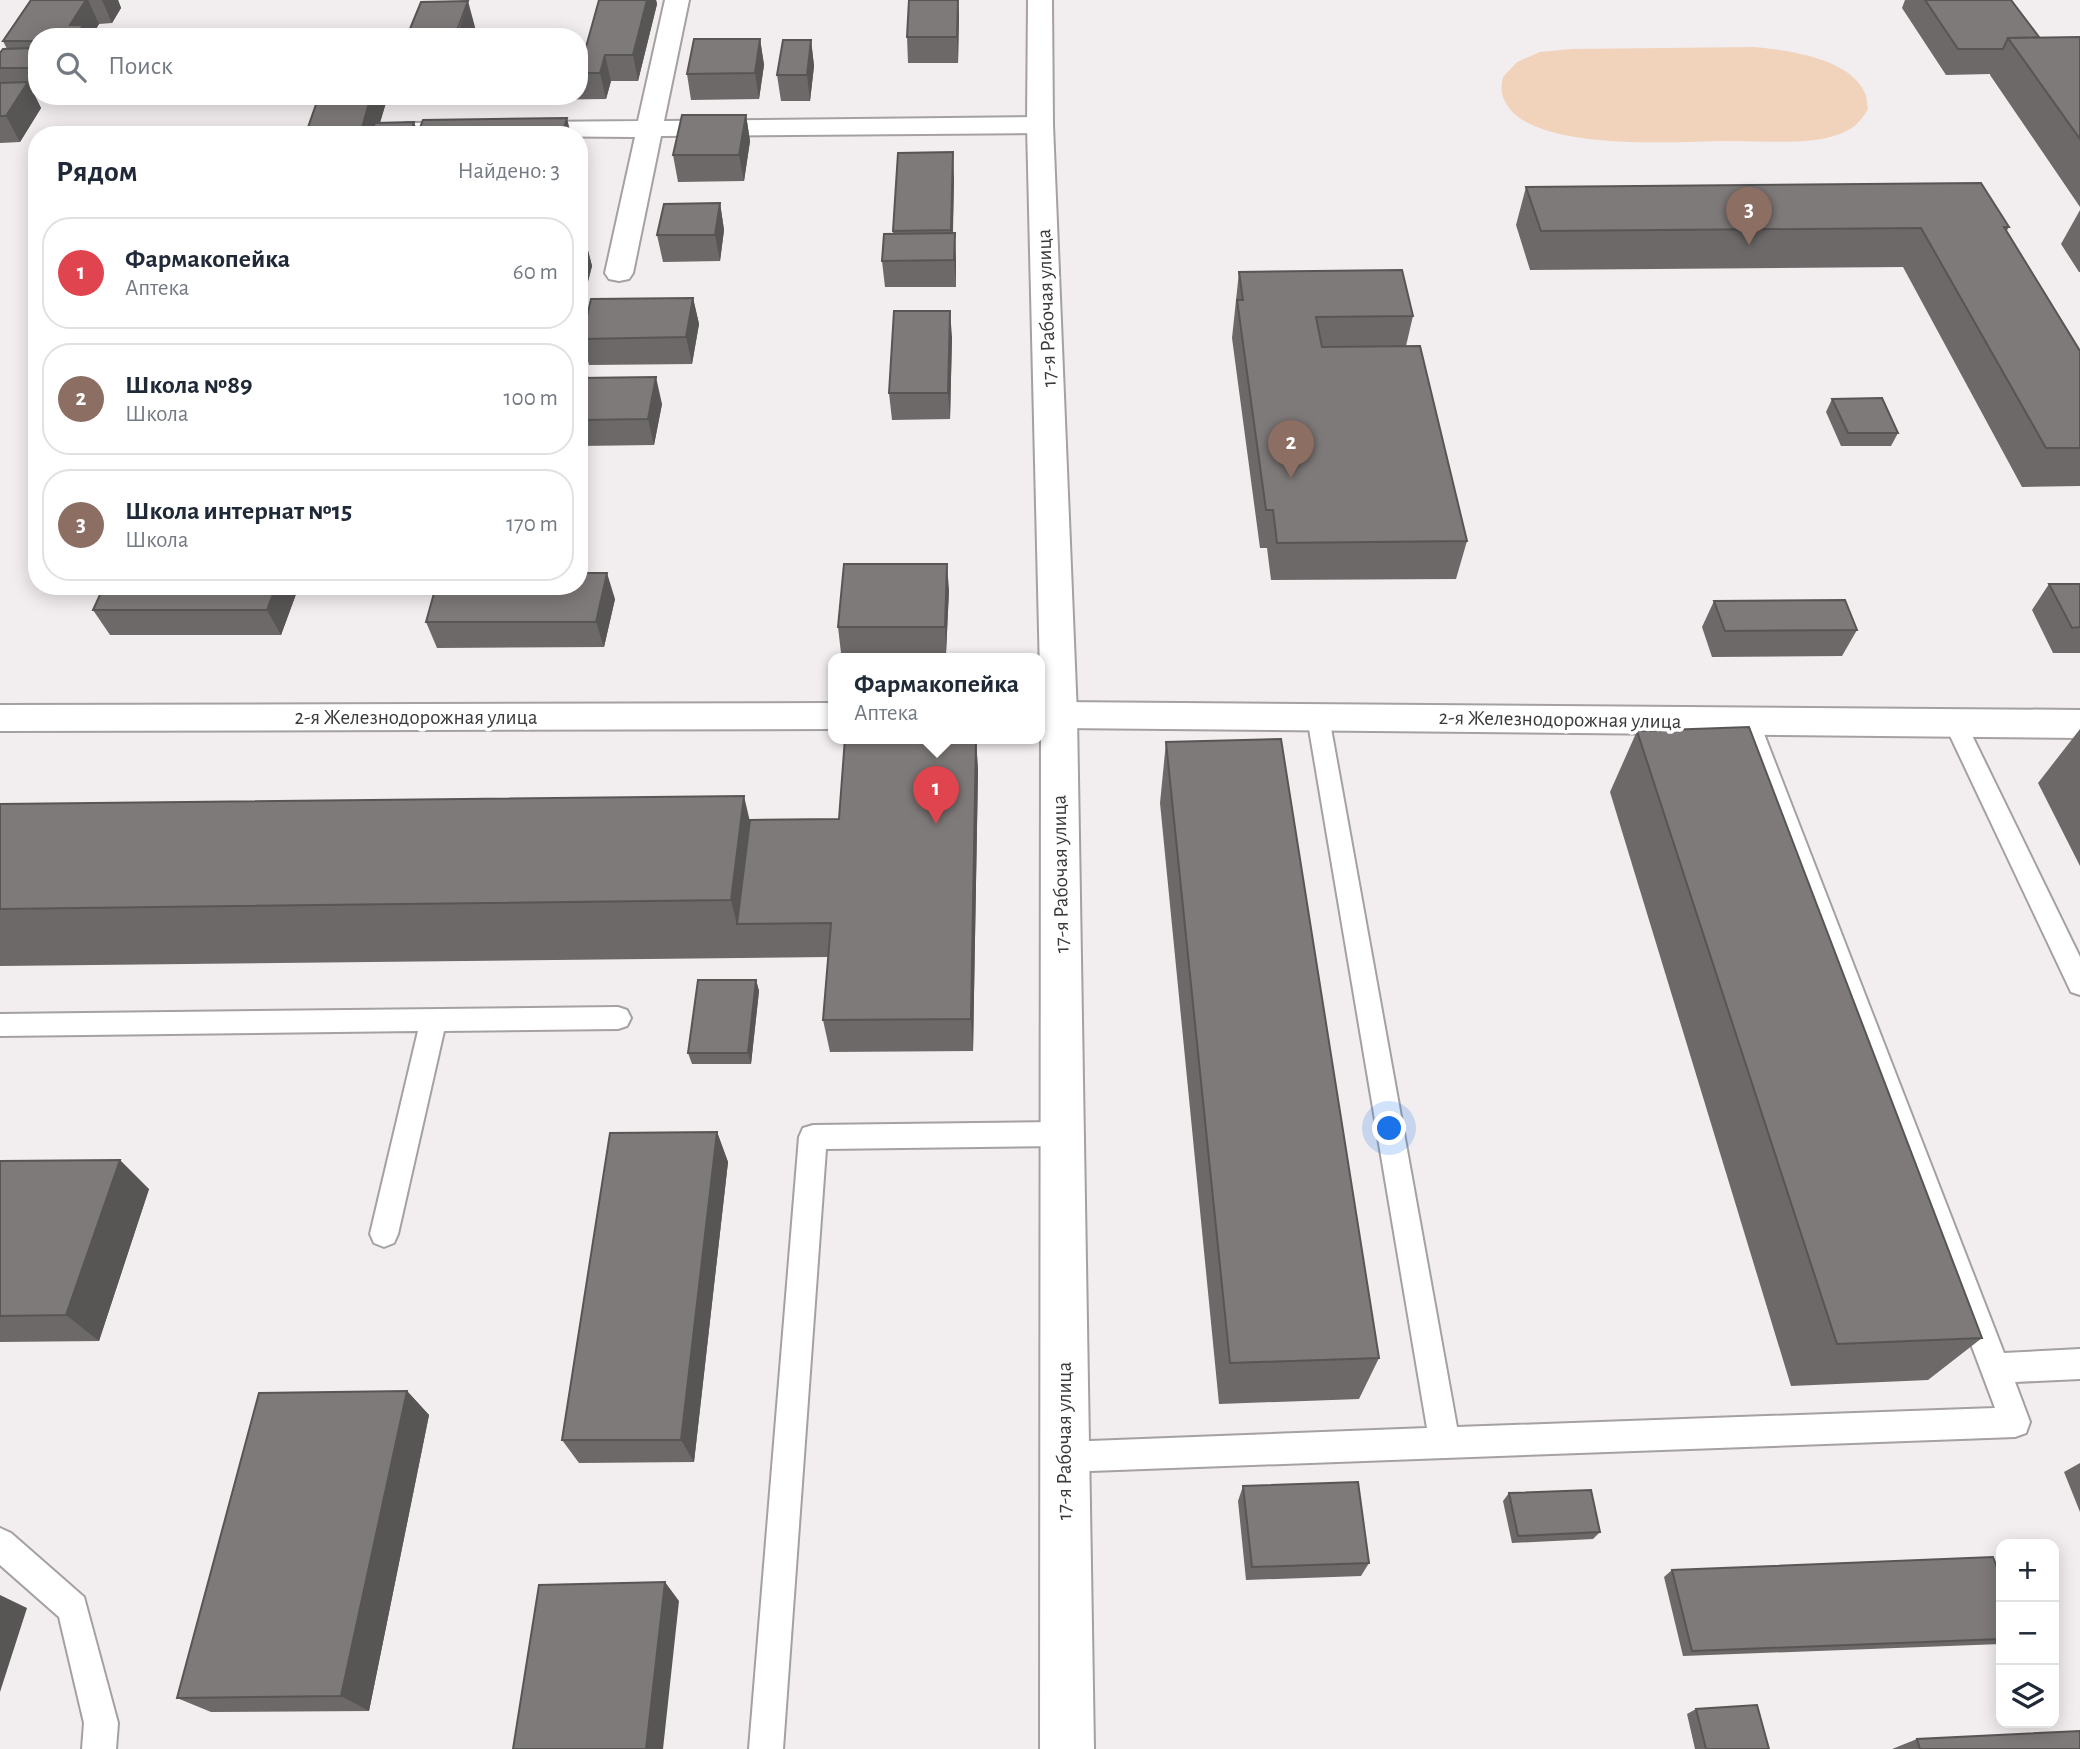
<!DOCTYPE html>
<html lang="ru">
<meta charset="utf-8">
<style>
body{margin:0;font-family:"Alegreya Sans",sans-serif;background:#f6f6f7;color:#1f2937}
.controls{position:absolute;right:21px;bottom:21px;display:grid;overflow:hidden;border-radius:14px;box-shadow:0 4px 18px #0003}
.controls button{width:63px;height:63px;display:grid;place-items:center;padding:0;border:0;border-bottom:2px solid #e0e1e3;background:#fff;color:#1f2937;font:35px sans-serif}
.you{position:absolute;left:1390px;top:1129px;width:24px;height:24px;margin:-18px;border:5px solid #fff;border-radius:50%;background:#1a73e8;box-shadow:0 0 0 10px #1a73e833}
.badge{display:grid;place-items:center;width:46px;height:46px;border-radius:50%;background:#db2777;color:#fff;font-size:23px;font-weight:700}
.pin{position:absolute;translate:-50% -58px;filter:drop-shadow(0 2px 4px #0008)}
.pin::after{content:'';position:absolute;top:37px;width:24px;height:21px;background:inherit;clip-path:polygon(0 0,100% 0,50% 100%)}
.popup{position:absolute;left:828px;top:653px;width:217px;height:91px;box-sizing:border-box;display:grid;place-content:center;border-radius:14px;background:#fff;filter:drop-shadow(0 2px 5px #0005);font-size:23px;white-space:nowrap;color:#747a83}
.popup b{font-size:26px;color:#1f2937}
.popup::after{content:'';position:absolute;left:50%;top:100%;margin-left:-14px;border:14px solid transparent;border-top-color:#fff}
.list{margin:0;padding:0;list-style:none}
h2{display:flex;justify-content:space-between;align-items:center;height:91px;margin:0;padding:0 28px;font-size:30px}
h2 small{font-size:23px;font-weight:400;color:#747a83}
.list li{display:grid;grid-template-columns:46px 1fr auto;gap:21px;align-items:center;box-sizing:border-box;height:112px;margin:0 14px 14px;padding:0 14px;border:2px solid #e0e1e3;border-radius:28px}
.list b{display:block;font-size:26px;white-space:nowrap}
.list p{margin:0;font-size:23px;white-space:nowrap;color:#747a83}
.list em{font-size:23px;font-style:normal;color:#747a83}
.icon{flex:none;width:38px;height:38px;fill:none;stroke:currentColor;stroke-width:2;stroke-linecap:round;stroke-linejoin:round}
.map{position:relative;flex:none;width:2080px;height:1749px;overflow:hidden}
.search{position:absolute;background:#fff;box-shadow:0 4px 18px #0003;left:28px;top:28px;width:560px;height:77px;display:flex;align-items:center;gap:18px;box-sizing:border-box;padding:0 24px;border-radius:28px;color:#747a83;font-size:26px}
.panel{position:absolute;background:#fff;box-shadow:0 4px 18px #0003;left:28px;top:126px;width:560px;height:469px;border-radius:28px}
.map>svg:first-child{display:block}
.green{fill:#f1d3bc}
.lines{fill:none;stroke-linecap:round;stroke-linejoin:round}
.lane-casing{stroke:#a5a0a1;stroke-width:4}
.street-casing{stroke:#a5a0a1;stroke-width:4}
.secondary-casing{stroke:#a5a0a1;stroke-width:4}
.lane{fill:#fff;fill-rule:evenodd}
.street{fill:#fff;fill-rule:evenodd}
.secondary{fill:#fff;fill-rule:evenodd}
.wall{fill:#6c6968}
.shaded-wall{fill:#585555}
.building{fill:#7e7a79;stroke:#585555;stroke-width:2}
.labels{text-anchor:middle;stroke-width:7;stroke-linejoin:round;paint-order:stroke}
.street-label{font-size:21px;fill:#3b3a3a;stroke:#fff}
</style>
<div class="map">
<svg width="2080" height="1749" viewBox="0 0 2080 1749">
<rect width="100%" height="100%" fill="#f2edee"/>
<path class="green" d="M1754,47C1786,50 1850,58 1865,93C1867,97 1867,104 1868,109C1860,123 1852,130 1837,135C1806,146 1758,140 1725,141C1679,141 1515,155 1502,93C1501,88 1502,82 1503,77L1517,62L1540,52L1572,49Z"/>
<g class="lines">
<defs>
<path id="lane" d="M1318,708L1326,711L1329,717L1457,1427L1995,1408L1737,721L1740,715L1748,712L1756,715L1759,721L2004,1353L2080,1349V1379L2015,1382L2030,1422L2026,1433L2015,1437L1064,1472L1053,1468L1049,1457L1053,1446L1064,1442L1427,1428L1307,717L1310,711Z
M1955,714L1963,717L1966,723L2080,957V995L2071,992L1944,723L1947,717Z
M618,1007L627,1010L631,1018L627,1026L618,1029L444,1031L398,1234L394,1243L384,1247L374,1243L370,1234L418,1031L0,1036V1014Z
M1062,1122L1072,1125L1076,1134L1072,1143L1062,1146L826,1149L783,1749H749L799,1137L803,1128L813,1125Z
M0,1528L11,1533L84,1597L118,1723L116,1749H82L84,1723L59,1617L0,1565Z"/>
<path id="street" d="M665,0H689L664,121L1040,117L1049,120L1053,125L1049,130L1040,133L661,136L633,273L629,279L619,281L609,279L605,273L635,137L397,135L394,131L398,126L407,123L638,121Z
M1059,702L2080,710V738L1059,728L1046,725L1041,715L1046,705Z"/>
<path id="secondary" d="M1028,0H1052L1053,125L1077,715L1094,1749H1040L1041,715L1027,125Z
M833,703V729L0,731V705Z"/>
</defs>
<use href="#lane" class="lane-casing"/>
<use href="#street" class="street-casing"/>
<use href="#secondary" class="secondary-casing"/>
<use href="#lane" class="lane"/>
<use href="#street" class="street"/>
<use href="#secondary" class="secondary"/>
</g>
<path class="wall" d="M31,0H118L121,8L112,23L99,24L91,37H37V94H34L41,108L20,142L0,143V53L7,49L3,41Z
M599,0H656L657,4L638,81H611L606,99L459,101L457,96H579V47H586Z
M1905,0H2011L2039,37H2080V207L1990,75V74L1946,75L1902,8Z
M959,13L958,63H908L907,37Z
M475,27L472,37L407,36Z
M760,39L764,65L759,99L691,100L687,74Z
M811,40L814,66L810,101H781L777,75Z
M319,96H388L380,123L414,122L418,133L571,135H307L306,133Z
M746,115L750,141L744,181L678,182L673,155Z
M954,179L953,233H955L956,287H885L882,261L893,234V231Z
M1526,187L2009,227L2006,232L2080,351V486L2022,487L1903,267L1530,270L1516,225Z
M720,203L724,230L720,261L663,262L657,235Z
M2080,210V272H2079L2061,244Z
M579,239H585L592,266L586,289H579Z
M1239,272L1413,316L1406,346L1467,541L1456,579L1271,580L1267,548H1260L1232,338Z
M693,298L699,324L692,364L589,365L582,339Z
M952,337L950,419L892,420L889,393Z
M579,378L662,404L654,445L579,446Z
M1832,399L1898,433L1891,446H1841L1826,412Z
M2049,584H2080V653H2053L2032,610Z
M104,586H299L281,635H110L93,610Z
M949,590L946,653H841L838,627Z
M615,599L604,647L437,648L426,622Z
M1714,601L1857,630L1842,656L1712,657L1702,627Z
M2080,729V866L2038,783Z
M1637,731L1982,1338L1928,1380L1791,1386L1610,792Z
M976,738L978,771L973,1051L830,1052L823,1020L828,957L0,966V804L750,820L839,819Z
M1166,742L1379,1358L1359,1399L1219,1404L1160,803Z
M756,980L759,991L751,1064H692L688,1053Z
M717,1132L728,1162L694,1462L579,1463L562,1440Z
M0,1161L149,1189L99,1341L0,1342Z
M407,1391L429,1415L369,1711L211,1712L177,1698Z
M2080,1463V1512L2064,1472Z
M1243,1486L1369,1563L1361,1576L1246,1580L1238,1501Z
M1509,1493L1600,1532L1593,1539L1512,1543L1503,1501Z
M1672,1570L2001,1578V1644L1683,1656L1664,1577Z
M1696,1709L1769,1749H1695L1687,1714Z
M1917,1739L2080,1749H1892Z"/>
<path class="shaded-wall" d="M86,0H88L99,24L91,37H75L70,25Z
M102,0H118L121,8L112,23Z
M647,0H656L657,4L638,81L633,55Z
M958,0L959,13L958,63L957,37Z
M468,1L475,27L472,37H456Z
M760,39L764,65L759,99L755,73Z
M811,40L814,66L810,101L807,75Z
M605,55L611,81L606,99L600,73Z
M28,82L41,108L20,142L6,116Z
M371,96H388L376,135H362L361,131Z
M746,115L750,141L744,181L739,155Z
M567,118L571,135H562Z
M414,122L418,135H410Z
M953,152L954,179L952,257L951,230Z
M720,203L724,230L720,261L715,235Z
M955,233L956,259V287L954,260Z
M585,239L592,266L586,289L579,263Z
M693,298L699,324L692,364L686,337Z
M950,311L952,337L950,419L948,393Z
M656,377L662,404L654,445L648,419Z
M947,564L949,590L946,653L945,627Z
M607,573L615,599L604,647L596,622Z
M276,586H299L281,635L267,610Z
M976,738L978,771L973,1051L971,1019Z
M744,796L758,856L737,924L731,900Z
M756,980L759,991L751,1064L748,1053Z
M717,1132L728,1162L694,1462L681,1440Z
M120,1160L149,1189L99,1341L66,1315Z
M407,1391L429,1415L369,1711L341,1696Z
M665,1582L679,1601L663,1749H646Z
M0,1595L27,1608L0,1692Z"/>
<path class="building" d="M31,0H86L70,25H83L76,37H37V41H3Z
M599,0H647L633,55H605L600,73H579V47H586Z
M909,0H958L957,37H907Z
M1925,0H2011L2039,37L2008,38L2003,49H1958Z
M468,1L455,36H407L421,2Z
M2080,37V139L2008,38Z
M694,39H760L755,73L687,74Z
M783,40H811L807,75H777Z
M37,44V68H0V53L3,49L33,48L35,45Z
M28,82L6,116H0V83Z
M319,96H371L361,131L306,133Z
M682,115H746L739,155H673Z
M567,118L562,135H417L423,120Z
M414,122L410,135H370L375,123Z
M953,152L951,230L893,231L898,153Z
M1981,183L2009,227H2004L2080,351V448H2046L1921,228L1541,231L1526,187Z
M720,203L715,235H657L664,204Z
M955,233L954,260L882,261L884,234Z
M579,239H585L579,263Z
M1402,270L1413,316L1316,317L1322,347L1420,346L1467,541L1277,543L1273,510H1266L1237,300H1243L1239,272Z
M693,298L686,337L582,339L591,299Z
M894,311H950L948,393H889Z
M656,377L648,419L579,420V378Z
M1882,398L1898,433H1848L1832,399Z
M844,564H947L945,627H838Z
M579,573H607L596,622H426L436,586H579Z
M2049,584H2080V627L2072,628Z
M104,586H276L267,610H93Z
M1845,600L1857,630L1725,631L1714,601Z
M1749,727L1982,1338L1837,1344L1637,731Z
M845,738H976L971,1019L823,1020L831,923L737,924L750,820L839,819Z
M1281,739L1379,1358L1230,1363L1166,742Z
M744,796L731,900L0,909V804Z
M698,980H756L748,1053H688Z
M717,1132L681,1440H562L610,1133Z
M120,1160L66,1315L0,1316V1161Z
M407,1391L341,1696L177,1698L259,1393Z
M1358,1482L1369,1563L1252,1567L1243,1486Z
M1591,1490L1600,1532L1518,1536L1509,1493Z
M1993,1557L2001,1578V1639L1692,1651L1672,1570Z
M665,1582L646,1749H513L539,1585Z
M1757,1705L1769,1749H1706L1696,1709Z
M2080,1731V1749H1920L1917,1739Z"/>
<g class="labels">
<g class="street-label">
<text transform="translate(1046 308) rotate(-92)" y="7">17-я Рабочая улица</text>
<text x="416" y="724">2-я Железнодорожная улица</text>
<text transform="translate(1560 719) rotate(1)" y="7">2-я Железнодорожная улица</text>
<text transform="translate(1060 874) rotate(-91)" y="7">17-я Рабочая улица</text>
<text transform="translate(1064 1441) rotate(-90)" y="7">17-я Рабочая улица</text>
</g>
</g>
</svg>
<div class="controls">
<button>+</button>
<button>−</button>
<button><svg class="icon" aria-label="layers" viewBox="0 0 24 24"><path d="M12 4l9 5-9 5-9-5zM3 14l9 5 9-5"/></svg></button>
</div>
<div class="you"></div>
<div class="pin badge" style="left:936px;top:824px;background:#e0444e">1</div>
<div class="popup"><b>Фармакопейка</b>Аптека</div>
<div class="pin badge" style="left:1291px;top:478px;background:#8d6e63">2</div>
<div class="pin badge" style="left:1749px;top:245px;background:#8d6e63">3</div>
<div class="search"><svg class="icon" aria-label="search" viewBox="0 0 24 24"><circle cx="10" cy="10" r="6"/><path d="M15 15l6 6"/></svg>Поиск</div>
<section class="panel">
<h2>Рядом<small>Найдено: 3</small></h2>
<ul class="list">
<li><span class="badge" style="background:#e0444e">1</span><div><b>Фармакопейка</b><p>Аптека</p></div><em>60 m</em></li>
<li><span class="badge" style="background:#8d6e63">2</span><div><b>Школа №89</b><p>Школа</p></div><em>100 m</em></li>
<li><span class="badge" style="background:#8d6e63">3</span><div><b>Школа интернат №15</b><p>Школа</p></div><em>170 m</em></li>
</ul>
</section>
</div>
